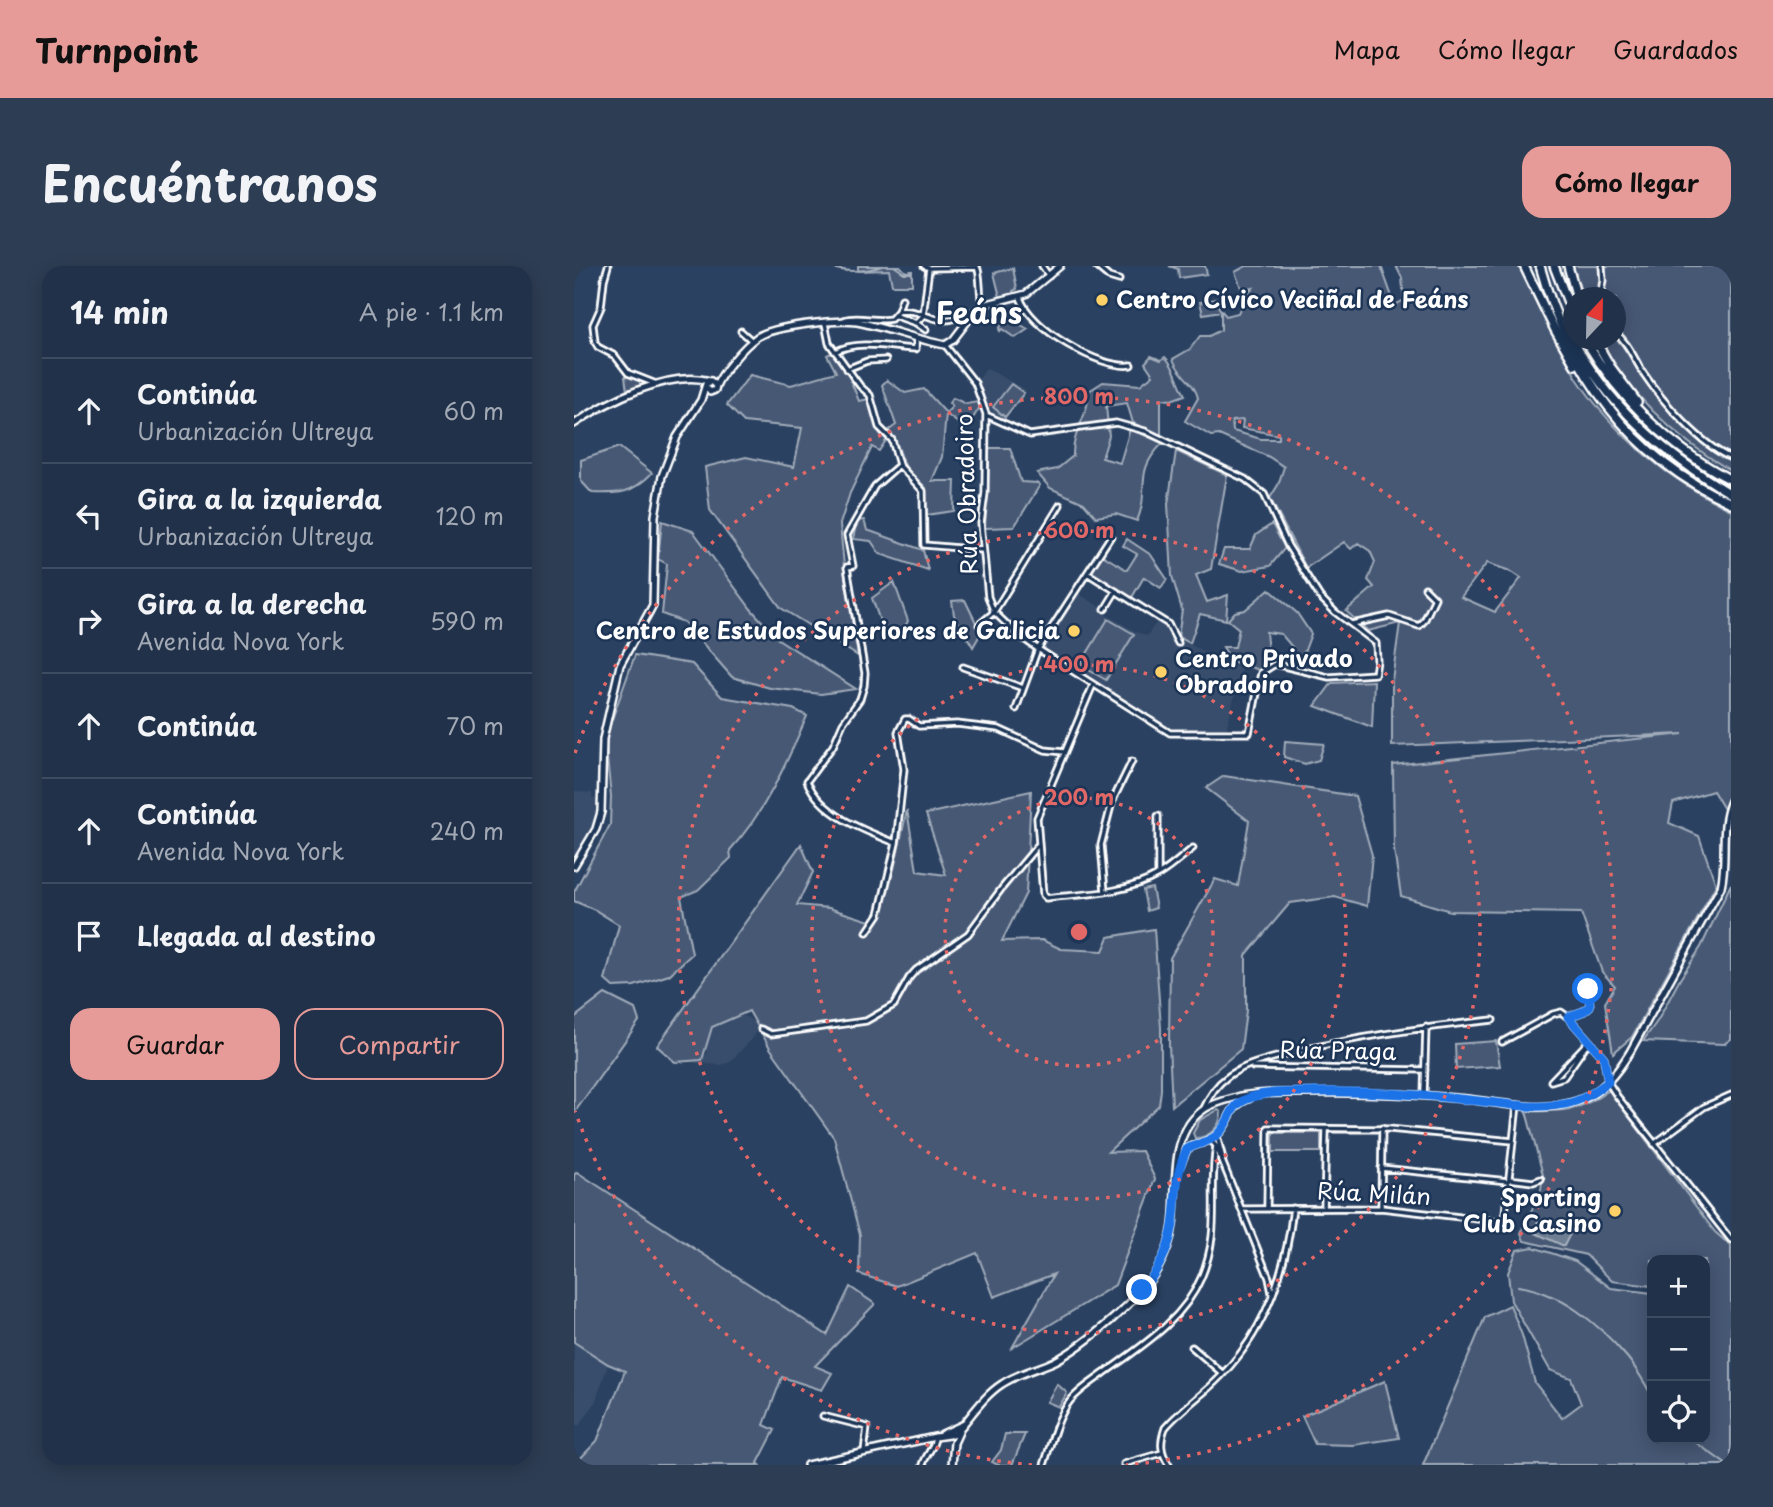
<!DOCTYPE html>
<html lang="es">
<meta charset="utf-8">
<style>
body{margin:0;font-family:"Playpen Sans",sans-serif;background:#2d3d53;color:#f1f3f6}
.controls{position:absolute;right:21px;bottom:21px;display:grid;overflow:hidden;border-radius:14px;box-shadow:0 4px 18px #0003}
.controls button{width:63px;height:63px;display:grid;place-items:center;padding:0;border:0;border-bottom:2px solid #3d4c61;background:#203149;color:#f1f3f6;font:35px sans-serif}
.compass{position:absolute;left:989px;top:21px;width:63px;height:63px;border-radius:50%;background:#203149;box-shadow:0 4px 18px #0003;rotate:22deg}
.stop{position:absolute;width:21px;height:21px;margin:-16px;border:5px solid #1a73e8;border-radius:50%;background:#fff}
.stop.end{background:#1a73e8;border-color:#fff;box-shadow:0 2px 7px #0008}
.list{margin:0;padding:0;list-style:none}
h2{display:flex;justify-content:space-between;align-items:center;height:91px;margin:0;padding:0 28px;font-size:30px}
h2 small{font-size:23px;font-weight:400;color:#a2a9b4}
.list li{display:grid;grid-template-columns:46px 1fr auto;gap:21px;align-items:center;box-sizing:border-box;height:105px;padding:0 28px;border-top:2px solid #3d4c61}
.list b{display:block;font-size:26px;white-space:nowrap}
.list p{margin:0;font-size:23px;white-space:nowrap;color:#a2a9b4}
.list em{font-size:23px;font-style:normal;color:#a2a9b4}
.actions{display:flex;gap:14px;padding:21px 28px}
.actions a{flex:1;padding:16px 0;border:2px solid #e69b98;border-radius:21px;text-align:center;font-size:24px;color:#e69b98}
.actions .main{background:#e69b98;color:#111}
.icon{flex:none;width:38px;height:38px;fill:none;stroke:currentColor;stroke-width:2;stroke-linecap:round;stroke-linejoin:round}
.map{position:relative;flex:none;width:1157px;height:1199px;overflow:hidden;border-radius:21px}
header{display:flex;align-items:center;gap:42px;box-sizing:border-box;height:98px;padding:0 35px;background:#e69b98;color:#111}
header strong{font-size:33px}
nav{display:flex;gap:38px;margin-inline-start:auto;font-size:24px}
.intro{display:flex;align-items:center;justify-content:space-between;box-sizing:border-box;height:168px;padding:0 42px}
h1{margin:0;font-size:49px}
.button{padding:18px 32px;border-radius:21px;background:#e69b98;color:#111;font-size:24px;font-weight:700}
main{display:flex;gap:42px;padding:0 42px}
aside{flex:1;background:#203149;border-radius:21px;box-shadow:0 4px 18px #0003}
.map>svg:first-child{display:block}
.built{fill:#394e6c}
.green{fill:#465975;stroke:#a2acba;stroke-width:2;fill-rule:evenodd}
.water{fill:#6d7d92;stroke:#a7b1be;stroke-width:2}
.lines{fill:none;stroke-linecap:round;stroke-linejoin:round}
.stream{stroke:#a7b1be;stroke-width:2}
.street-casing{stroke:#fff;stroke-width:9}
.secondary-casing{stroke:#fff;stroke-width:10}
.highway-casing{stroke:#fff;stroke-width:12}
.street{stroke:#1d3557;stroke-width:3.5}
.secondary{stroke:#1d3557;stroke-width:5}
.highway{stroke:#1d3557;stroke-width:7}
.route{stroke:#1a73e8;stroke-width:9}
.ring{fill:none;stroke:#e26868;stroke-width:3.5;stroke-dasharray:3.5 7}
.poi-dot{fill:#ffd166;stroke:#1d3557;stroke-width:2.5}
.labels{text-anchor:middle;stroke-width:5;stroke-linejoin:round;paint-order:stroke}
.poi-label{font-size:23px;font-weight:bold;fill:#fff;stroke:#1d3557;text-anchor:start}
.street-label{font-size:23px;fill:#fff;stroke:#1d3557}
.district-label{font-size:30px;font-weight:bold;fill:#fff;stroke:#1d3557}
.centre{fill:#e26868;stroke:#1d3557;stroke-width:3.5}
.ring-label{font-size:21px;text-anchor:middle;font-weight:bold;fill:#e26868;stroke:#1d3557;stroke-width:5;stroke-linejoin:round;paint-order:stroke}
</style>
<header>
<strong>Turnpoint</strong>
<nav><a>Mapa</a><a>Cómo llegar</a><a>Guardados</a></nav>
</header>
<div class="intro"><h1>Encuéntranos</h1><a class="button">Cómo llegar</a></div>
<main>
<aside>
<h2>14 min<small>A pie · 1.1 km</small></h2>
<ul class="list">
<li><svg class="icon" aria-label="ahead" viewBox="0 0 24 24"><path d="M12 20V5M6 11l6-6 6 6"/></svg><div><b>Continúa</b><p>Urbanización Ultreya</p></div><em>60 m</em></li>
<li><svg class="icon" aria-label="left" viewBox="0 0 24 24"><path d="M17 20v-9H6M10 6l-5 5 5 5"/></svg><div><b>Gira a la izquierda</b><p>Urbanización Ultreya</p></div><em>120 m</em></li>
<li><svg class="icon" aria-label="right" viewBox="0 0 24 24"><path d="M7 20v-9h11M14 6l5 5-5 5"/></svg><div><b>Gira a la derecha</b><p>Avenida Nova York</p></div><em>590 m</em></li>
<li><svg class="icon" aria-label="ahead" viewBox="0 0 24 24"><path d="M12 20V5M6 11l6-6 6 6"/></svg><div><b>Continúa</b></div><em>70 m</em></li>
<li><svg class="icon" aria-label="ahead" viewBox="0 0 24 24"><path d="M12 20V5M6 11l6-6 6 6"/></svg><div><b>Continúa</b><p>Avenida Nova York</p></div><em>240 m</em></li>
<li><svg class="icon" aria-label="arrive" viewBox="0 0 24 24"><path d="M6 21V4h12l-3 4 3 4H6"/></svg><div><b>Llegada al destino</b></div></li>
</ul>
<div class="actions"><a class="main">Guardar</a><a>Compartir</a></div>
</aside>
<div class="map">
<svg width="1157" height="1199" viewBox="0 0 1157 1199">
<rect width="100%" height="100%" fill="#2a4161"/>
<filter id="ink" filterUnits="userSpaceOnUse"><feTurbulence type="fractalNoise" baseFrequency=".0143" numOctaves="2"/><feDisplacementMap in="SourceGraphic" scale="14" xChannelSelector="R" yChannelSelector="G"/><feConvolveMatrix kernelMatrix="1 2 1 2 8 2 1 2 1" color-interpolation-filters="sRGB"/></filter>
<g filter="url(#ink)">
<path class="built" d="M412,102L452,124L430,155L415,148L404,115Z
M504,327L532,345L531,348L562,366L573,370L584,354L591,357L600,373L602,372L667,403L652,465H605L589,459L470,381Z
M0,525L18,527V532L25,533L19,562L0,593Z
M166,748L187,759L178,773L156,796L147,799L120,797L133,788L132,764Z
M0,1076L34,1098L21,1137L5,1160L0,1156Z"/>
<path class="green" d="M284,0H326L332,6L338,5V19H318L315,4L284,5Z
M595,0H631L633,8L605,12L604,3Z
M672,0H807L821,39L830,34L828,12L822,0H946C953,20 964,39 973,58C983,77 993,96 1004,114C1041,170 1097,216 1157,244V527L1150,543L1139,525L1099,537L1095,557L1125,570L1142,619L1058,771L1039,787L1031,737L1041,720L1028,706L1007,647L876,645L827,630L820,584L819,499L1109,468L818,480V414L826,357L794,365L772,345L800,321L794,314L801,296L796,285L784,277L777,283L770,276L732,302L696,232L704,219L710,201L695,191L645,169L637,170L611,155L624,132C620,115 606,111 599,93L616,83L626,70H635L647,64V45L629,48L626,36L643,33L645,42L652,50L664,47L672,30L679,22L668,24L661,6ZM669,154L668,162L705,169V173H687L659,165L658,155ZM913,297L936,305L947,312L921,346L887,331Z
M999,0H1157V205C1103,173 1056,131 1027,74H1042V32L1009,31Z
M439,2L443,23L439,25L440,28L426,31L420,7Z
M433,51L454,63L441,72L428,63L426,65L425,63Z
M259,86L270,103H272L285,135L295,133L306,168L313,173L305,185L298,181L276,227L266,258L271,311L284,390L207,342L136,244L131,201L172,191L220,201L228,162L170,156L153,139L176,109L217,119L262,106L253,89Z
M577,90L587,94L591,91C601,100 604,117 611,129L597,134L587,133V170L559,157L553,137L532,140L535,170L528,192L546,197L556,163L589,177C558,207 577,223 563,255L542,248L522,251L510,237L476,222L463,207L483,203L499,190C498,165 515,150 515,125L529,116L566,119L579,109L571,97Z
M51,111H60L76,117L53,125Z
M313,114L331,127L350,123L372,147L378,141L375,137L379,132L392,138L404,136L406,141L392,163L372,148L368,191L358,215H381L380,245L352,249V222L332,202L322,176L314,165L322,159L308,119Z
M437,118L450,127L431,151L419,141Z
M45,181L78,207C58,228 45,228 18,227L7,215V194Z
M415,182H436L447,216L464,217L466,219L440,261L411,262Z
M602,185L653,209L637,303L622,309L633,336L654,329L652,354L626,348L616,377L604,371L608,344L598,310L594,238Z
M290,254L293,264L349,284L354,304L306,288L297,275L279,273L283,255Z
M88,255L119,265L177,343L204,373L282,423L247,428L196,422L158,411L110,356L88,348L93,298L84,293Z
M698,258L711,282L696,300L668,305L645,298L650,283H676L682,269Z
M553,273L577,289L593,313L587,322L570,311L557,333L519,308L518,304L528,289L553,304L563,288L549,280Z
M320,316L334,355L325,372L308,361L298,332Z
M695,323L723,347L737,368L728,392L716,390L719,382L707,368L692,366L695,397L685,404L657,395L649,381H661L665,363L654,354L661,346L671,344Z
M391,334L407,367L399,381L380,349L378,335Z
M534,353L560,368L532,414L506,399Z
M61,389L118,398L148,431L219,443L233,450C212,498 192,545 156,584L157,592L124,624L107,631L118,688L95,709L60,720L39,721L31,714L45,659L21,644L0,635V626L36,559L37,530L31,473Z
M800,415L798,461L741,440L758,417Z
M711,475L750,478L745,494L731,498L710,491Z
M650,510L781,530L798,589L793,640L761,631L716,637L672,689V745L667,783L598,840L595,779L596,692L641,613L664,620L675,555L632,522Z
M457,525L452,627L428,675L468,674L487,683L529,685L535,671L580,663L587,762V824L585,839L534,886L568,885L581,913L541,1019L438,1082L480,1008L420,1031L403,987L323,1020L285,1008L286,969L260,872L196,782L175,745L138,761L128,794L101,796L83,780L227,578L239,606L223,639L255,642L302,657L320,603L333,544L343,605L372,609L352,548Z
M1157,618V773L1150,778L1069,775L1084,754L1106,713L1127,681Z
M578,622L582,642L573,645L569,624Z
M31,728L61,743L65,755L0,847V752Z
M922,775L926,800L882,803L881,778Z
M1035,824L1141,966L1157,980V1199H849L911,1051L936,1039L948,1069L961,1117L988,1152L1007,1138L997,1112L976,1104L937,1035L934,1007L943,984L959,981L1001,995L1037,1022L1078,1027V1173H1131V994H1078V1020L1038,1015L1012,989L950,975L947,967L967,924L969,909L952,845C986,846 1006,846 1035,824Z
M644,844L647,846C647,861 635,872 621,872L619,867L626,854Z
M699,867H747V886H699Z
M3,906L253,1069L276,1021L301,1038L241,1100L258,1107L248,1124L208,1111L190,1159L201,1164L184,1197L186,1199H0L23,1175L51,1105L34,1098L0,1076V909Z
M811,1115L825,1172L779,1179L741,1178L728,1150Z
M483,1118L493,1127L485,1141L473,1136Z
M431,1168H451L438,1199H424L418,1196L427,1184Z"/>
<path class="water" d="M965,953L996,968L990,980L959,966Z"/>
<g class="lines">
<path class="stream" d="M253,0C270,7 291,6 308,0
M320,0L330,7H337
M944,1020C986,1026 1024,1057 1051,1089C1062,1101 1070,1116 1078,1130
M1117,1173L1153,1199"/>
<defs>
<path id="street" d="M34,0L30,14L27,41L19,59L21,76L24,81L41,90L54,107L82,118
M350,0L355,2L403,1C407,8 405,27 408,38
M468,0L475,10
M522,0L535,11L545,14
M446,31C455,62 527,104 557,99
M1026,32L1029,14L1028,0
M324,45C355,42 362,66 395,46L398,48
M322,50L342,57L352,64
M270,54C282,49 302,56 317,53L324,45L328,33
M251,57L255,77L286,120L296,129L305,161L318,174L325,199L349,225L350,279L409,284
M342,57L349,50L355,2
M167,65L178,75
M1042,67C1055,78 1060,93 1070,108C1088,135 1127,179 1157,192
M371,79L401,117L412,148L411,227L407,257L414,331L420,346L443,368L464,383L596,467H675L687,407L701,398L755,411L801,408L803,395L802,377L761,346L746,331L714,280L690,228L671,213L571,165L542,157L456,169L412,149
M261,86C284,73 318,82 342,83V73
M273,103L293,95L312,94
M513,307L594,358L604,377
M531,343L542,325
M778,358L815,350L845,360L850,355L861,332L851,322
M405,359L420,346L486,239
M389,401L449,422
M519,419L463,552L469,629L472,632C509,628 551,628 584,609C596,602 608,591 619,582
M442,443L464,383L537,270
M584,550V609
M322,577C291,565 247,549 233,515L259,480L269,457L286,433L290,420L291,407L273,301L279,300L273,269L301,220L325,199
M531,626L527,579L538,536L558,495
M293,666L305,648L322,577L330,503L324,466L331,453H335L345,460L383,458L425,463L471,484L490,486
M994,751L1010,745L1016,740L1014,723
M187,763L197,768L292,755L320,739L335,712L342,704L394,668L428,622L464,579
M1015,775L990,811L977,815Z
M928,776L979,748L987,746L994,751L1030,792L1034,816L1043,830L1157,974
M679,801L851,804
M850,828L852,761
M630,842C635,831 642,819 652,812C669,798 696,793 717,787C784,770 851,761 919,754
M643,870L649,893
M637,874L642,880L695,1012L698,1027
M1080,878L1130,841L1157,829
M807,902L934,915
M935,913L959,916L967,913
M693,942L694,862L815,863L939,875
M750,942L752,864
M807,942L808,862
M667,943L807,942L930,956L943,839
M618,1081L649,1108
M249,1150L293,1161L290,1186
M550,1198L588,1187
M349,1199C351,1189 361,1181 361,1171
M470,1199C477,1178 482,1153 496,1135C505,1124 518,1116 529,1108C566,1081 609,1055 627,1012C648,963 634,928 642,880
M595,1199C586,1186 586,1176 591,1162C607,1143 629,1129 646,1111C692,1065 712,1005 719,942"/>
<path id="secondary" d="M142,120C148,106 170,80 183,71C200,60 262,53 283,56C313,62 341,73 371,79L379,74L402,44L409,39L452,28L486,0
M0,158C32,136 96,103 136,115
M0,600L22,563L27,546L29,473L46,399L79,339L81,250L88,210L103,171L127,134L132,118L137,115L142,120L141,124L136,126L132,121
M605,901L613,883C623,877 634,877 643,869C659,855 652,841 676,832
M368,1168L388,1159
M233,1199L361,1171L381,1168C396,1152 409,1130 428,1118C444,1107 464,1103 481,1095C511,1079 566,1033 583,1004C591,990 597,975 599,959C604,921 593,866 632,842C642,836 656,833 667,830C687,826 709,827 730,827C785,826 839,828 893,833C929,837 968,847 1003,835C1028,827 1043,807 1056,786L1147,621C1154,592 1145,563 1157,535
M378,1199L380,1177L385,1166"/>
<path id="highway" d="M950,0L981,64L1001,99
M966,0C995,105 1055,191 1157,237
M980,0L1000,52
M994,0L1003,32
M996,69C1033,139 1090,188 1157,228
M1011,74C1046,133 1096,182 1157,214
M1021,74L1036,100L1063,136"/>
</defs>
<use href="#street" class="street-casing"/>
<use href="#secondary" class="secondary-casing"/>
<use href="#highway" class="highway-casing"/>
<use href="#street" class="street"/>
<use href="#secondary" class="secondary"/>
<use href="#highway" class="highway"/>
</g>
</g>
<g class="lines" filter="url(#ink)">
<path class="route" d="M568,1024C583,1006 595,984 599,959C603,931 600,910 613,883C622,878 633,877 642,870C662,852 650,837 686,829C703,825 722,827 740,826C792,825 843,828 895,834C927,837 959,844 991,838C1008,835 1020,826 1034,816L1030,792L994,751L1010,745L1016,740L1014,723"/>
</g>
<g class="ring">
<circle cx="505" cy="666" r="134"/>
<circle cx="505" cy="666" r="267"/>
<circle cx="505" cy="666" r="401"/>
<path d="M458 1199A535 535 0 0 1 1 845M1 487A535 535 0 1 1 552 1199"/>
</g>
<g class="poi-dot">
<circle cx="528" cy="34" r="7"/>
<circle cx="500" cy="365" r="7"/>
<circle cx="587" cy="406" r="7"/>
<circle cx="1041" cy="945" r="7"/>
</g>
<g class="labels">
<g class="poi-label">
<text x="542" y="42">Centro Cívico Veciñal de Feáns</text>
<text x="486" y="373" text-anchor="end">Centro de Estudos Superiores de Galicia</text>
<text x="601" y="401">Centro Privado<tspan x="601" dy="26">Obradoiro</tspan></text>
<text x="1027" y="940" text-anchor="end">Sporting<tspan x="1027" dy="26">Club Casino</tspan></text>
</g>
<g class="street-label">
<text transform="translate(393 228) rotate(-92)" y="8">Rúa Obradoiro</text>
<text transform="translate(764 785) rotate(1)" y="8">Rúa Praga</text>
<text transform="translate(800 928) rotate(3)" y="8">Rúa Milán</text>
</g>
<g class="district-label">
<text x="405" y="58">Feáns</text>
</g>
</g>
<circle cx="505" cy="666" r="10" class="centre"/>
<g class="ring-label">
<text x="505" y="138">800 m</text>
<text x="505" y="272">600 m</text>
<text x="505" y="406">400 m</text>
<text x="505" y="539">200 m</text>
</g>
</svg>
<div class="controls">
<button>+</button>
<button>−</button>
<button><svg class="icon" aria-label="locate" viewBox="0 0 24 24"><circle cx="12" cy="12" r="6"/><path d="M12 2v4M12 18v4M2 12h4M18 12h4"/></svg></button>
</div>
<svg class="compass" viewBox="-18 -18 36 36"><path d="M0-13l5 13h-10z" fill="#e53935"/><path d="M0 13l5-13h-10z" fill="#a2a9b4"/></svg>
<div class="stop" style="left:1014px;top:723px"></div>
<div class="stop end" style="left:568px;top:1024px"></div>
</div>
</main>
